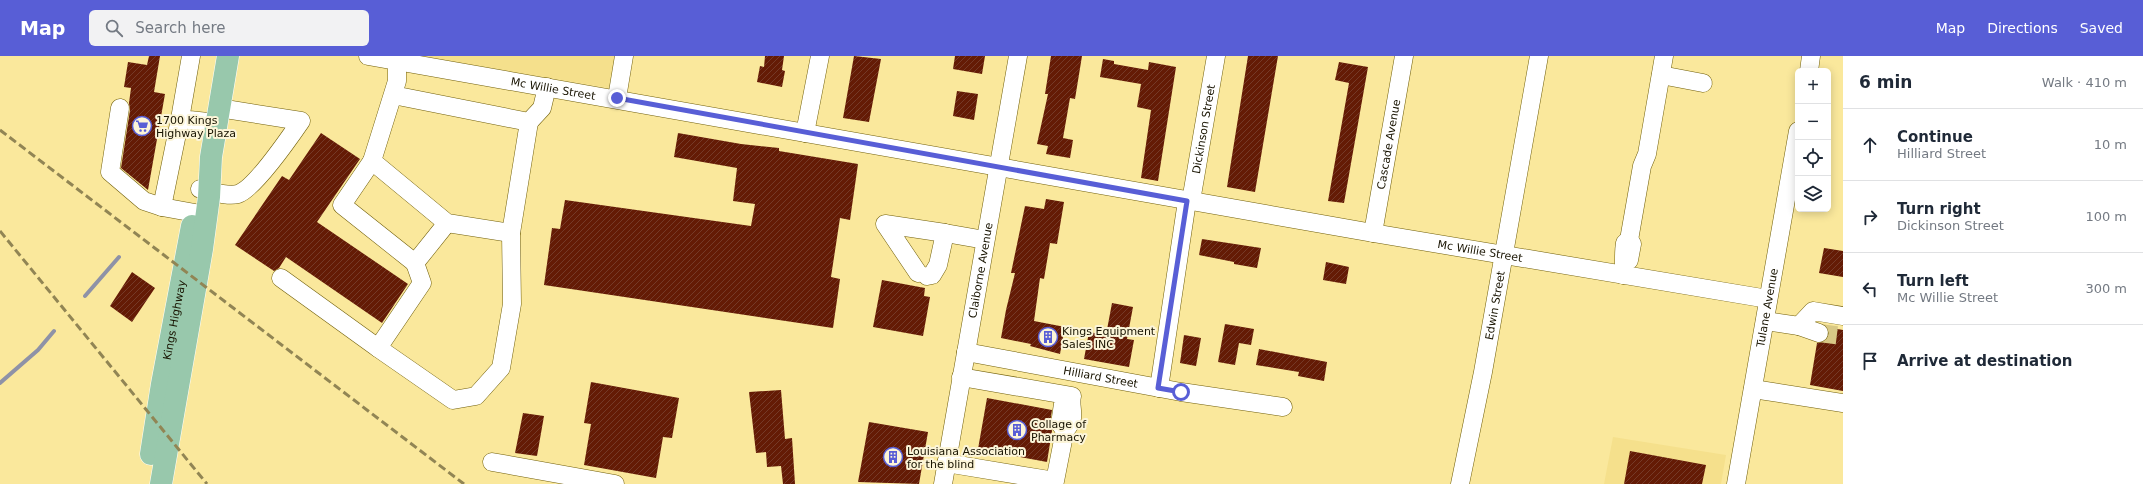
<!DOCTYPE html>
<meta charset="utf-8">
<style>
body{margin:0;font-family:"DejaVu Sans",sans-serif;background:#f2f2f3;color:#1f2937}
.controls{position:absolute;right:12px;top:12px;display:grid;overflow:hidden;border-radius:6px;box-shadow:0 2px 10px #0003}
.controls button{width:36px;height:36px;display:grid;place-items:center;padding:0;border:0;border-bottom:1px solid #e0e1e3;background:#fff;color:#1f2937;font:20px sans-serif}
.stop{position:absolute;width:12px;height:12px;margin:-9px;border:3px solid #585ed6;border-radius:50%;background:#fff}
.stop.end{background:#585ed6;border-color:#fff;box-shadow:0 1px 4px #0008}
.list{margin:0;padding:0;list-style:none}
h2{display:flex;justify-content:space-between;align-items:center;height:52px;margin:0;padding:0 16px;font-size:17px}
h2 small{font-size:13px;font-weight:400;color:#747a83}
.list li{display:grid;grid-template-columns:26px 1fr auto;gap:12px;align-items:center;box-sizing:border-box;height:72px;padding:0 16px;border-top:1px solid #e0e1e3}
.list b{display:block;font-size:15px;white-space:nowrap}
.list p{margin:0;font-size:13px;white-space:nowrap;color:#747a83}
.list em{font-size:13px;font-style:normal;color:#747a83}
.icon{flex:none;width:22px;height:22px;fill:none;stroke:currentColor;stroke-width:2;stroke-linecap:round;stroke-linejoin:round}
.map{position:relative;flex:none;width:1843px;height:428px;overflow:hidden}
header{display:flex;align-items:center;gap:24px;box-sizing:border-box;height:56px;padding:0 20px;background:#585ed6;color:#fff}
header strong{font-size:19px}
nav{display:flex;gap:22px;margin-inline-start:auto;font-size:14px}
.search{width:280px;height:36px;background:#f2f2f3;display:flex;align-items:center;gap:10px;box-sizing:border-box;padding:0 14px;border-radius:6px;color:#747a83;font-size:15px}
main{display:flex}
aside{flex:1;background:#fff}
.map>svg:first-child{display:block}
.built{fill:#f5e08c}
.lines{fill:none;stroke-linecap:round;stroke-linejoin:round}
.stream{stroke:#8e92a7;stroke-width:4}
.building{fill:url(#building-hatch)}
.minor-tunnel{stroke:#d8c885;stroke-width:18;stroke-dasharray:18 9;stroke-linecap:butt}
.minor-casing{stroke:#715f0a;stroke-width:19}
.major-casing{stroke:#fff;stroke-width:23}
.minor{stroke:#fff;stroke-width:18}
.major{stroke:#98c8ac;stroke-width:22}
.rail{stroke:#918554;stroke-width:3;stroke-dasharray:8 4;stroke-linecap:butt}
.route{stroke:#585ed6;stroke-width:5}
.labels{text-anchor:middle;stroke-width:4;stroke-linejoin:round;paint-order:stroke}
.street-label{font-size:11px;fill:#181300;stroke:#fcf5d8}
.poi-label{font-size:11px;fill:#181300;stroke:#fcf5d8;text-anchor:start}
</style>
<header>
<strong>Map</strong>
<div class="search"><svg class="icon" aria-label="search" viewBox="0 0 24 24"><circle cx="10" cy="10" r="6"/><path d="M15 15l6 6"/></svg>Search here</div>
<nav><a>Map</a><a>Directions</a><a>Saved</a></nav>
</header>
<main>
<div class="map">
<svg width="1843" height="428" viewBox="0 0 1843 428">
<defs>
<pattern id="building-hatch" width="6" height="6" patternUnits="userSpaceOnUse"><rect width="6" height="6" fill="#641b05"/><path d="M-1 1l2-2M0 6l6-6M5 7l2-2" fill="none" stroke="#753a28"/></pattern>
</defs>
<rect width="100%" height="100%" fill="#fae89c"/>
<path class="built" d="M419,0H615L609,32Z
M1613,381L1726,399L1721,428H1604Z"/>
<g class="lines">
<path class="stream" d="M85,240L119,201
M0,327L38,294L54,275"/>
</g>
<path class="building" d="M149,0H160L154,36L165,38L148,134L121,112L130,54L129,47L131,32L124,31L128,6L147,9Z
M765,0H784L782,14L785,15L782,31L757,26L760,10L764,11Z
M854,0L881,3L869,66L843,62Z
M955,0H985L982,18L953,13Z
M1051,0H1082L1075,43L1070,42L1063,82L1073,84L1070,102L1046,98L1048,90L1037,88L1048,38H1045Z
M1248,0H1278L1255,136L1227,131Z
M1103,3L1114,5V8L1148,14L1149,6L1176,11L1158,125L1141,122L1151,54L1137,51L1141,28L1100,21Z
M1339,6L1368,11L1344,147L1328,145L1349,27L1335,24Z
M957,35L978,38L974,64L953,60Z
M321,77L360,103L317,166L408,228L382,267L286,201L279,212L274,215L235,189L282,120L289,124Z
M678,77L741,88L779,92V95L858,108L850,164L840,162L831,221L840,223L833,272L544,229L552,172L560,173L565,144L751,170L755,148L733,145L737,112L674,101Z
M1046,143L1064,146L1057,188L1050,187L1044,223L1040,222L1034,265L1065,271L1060,298L1030,290L1031,288L1001,282L1006,254L1015,217H1011L1025,150L1044,153Z
M1202,183L1261,192L1257,212L1234,208V206L1199,199Z
M1824,192L1843,195V221L1819,217Z
M1326,206L1349,211L1346,228L1323,224Z
M132,216L155,232L132,266L110,250Z
M882,224L925,232L924,240L930,241L923,280L873,271Z
M1112,247L1133,251L1127,283L1134,284L1129,311L1084,303L1089,276L1106,279Z
M1225,268L1254,273L1251,289L1239,287L1235,309L1218,306Z
M1827,271L1843,274V335L1810,329L1817,287L1826,285L1829,281Z
M1184,279L1201,282L1196,310L1180,307Z
M1259,293L1327,306L1324,325L1298,320L1299,316L1256,309Z
M591,326L679,342L672,382L663,381L656,422L584,409L591,368L584,367Z
M781,334L785,383L792,382L795,428H783L781,410L767,411L766,396L756,397L749,336Z
M987,342L1052,354L1050,367L1052,375L1047,406L978,393Z
M523,357L544,360L537,400L515,397Z
M869,366L928,376L919,428L858,426Z
M1630,395L1706,409L1702,428H1624Z"/>
<g class="lines">
<path class="minor-tunnel" d="M1819,277L1843,280"/>
<defs>
<g id="minor">
<path d="M191,0L180,63L217,67"/>
<path id="s1" d="M368,0L1373,177L1768,243"/>
<path d="M1809,15L1811,0"/>
<path d="M1661,19L1703,27"/>
<path d="M393,39L529,66L511,177L447,167L372,105L397,25V5"/>
<path d="M617,42L624,0"/>
<path d="M120,52L110,116L144,145L162,151"/>
<path d="M180,63L162,151L195,157"/>
<path d="M529,66L542,52L547,31"/>
<path d="M805,77L820,0"/>
<path d="M372,105L342,149L415,207L447,167"/>
<path d="M200,133C211,135 227,141 238,138C254,133 290,81 301,65L219,52"/>
<path id="s2" d="M1191,145L1216,0"/>
<path id="s3" d="M1373,177L1404,0"/>
<path d="M1629,184L1642,110L1647,98L1664,0"/>
<path d="M918,217L885,168L945,177"/>
<path d="M1623,219C1625,207 1623,198 1625,187L1629,184L1632,188L1629,204L1625,206"/>
<path d="M927,220L932,219L938,209L945,177L985,184"/>
<path d="M281,222L378,292L422,227L415,207"/>
<path d="M1765,265L1799,270L1813,255L1843,260"/>
<path d="M1799,270L1819,277"/>
<path d="M378,292L453,344L476,340L501,312L512,248L511,177"/>
<path id="s4" d="M966,296L1181,336L1283,351"/>
<path d="M961,321L1072,340C1069,352 1078,362 1065,374L1060,368L1063,348L1071,345"/>
<path d="M1159,332L1187,145"/>
<path d="M1753,333L1843,347"/>
<path d="M492,406L615,428"/>
<path d="M946,407L1055,425L1065,374"/>
<path id="s5" d="M943,428L1018,0"/>
<path id="s6" d="M1460,428L1483,316L1539,0"/>
<path id="s7" d="M1736,428L1798,75"/>
</g>
<g id="major">
<path id="s8" d="M151,398L162,328L192,170"/>
<path d="M161,428L202,193L209,141L211,101L228,0"/>
</g>
</defs>
<use href="#minor" class="minor-casing"/>
<use href="#major" class="major-casing"/>
<use href="#minor" class="minor"/>
<use href="#major" class="major"/>
<path class="rail" d="M0,74L464,428
M0,175L207,428"/>
</g>
<g class="lines">
<path class="route" d="M617,42L1187,145L1158,332L1181,336"/>
</g>
<defs>
<symbol id="supermarket-ring" viewBox="-11 -11 22 22"><circle r="9.5" fill="#fcf5d8" stroke="#585ed6" stroke-width="1.5"/><path d="M-6-5.5h2.5l.6 2H6L4.5 2H-2.5L-4.4-4H-6ZM-1.5 3.2a1.3 1.3 0 1 0 .1 0ZM3 3.2a1.3 1.3 0 1 0 .1 0Z" fill="#585ed6"/></symbol>
<symbol id="building-ring" viewBox="-11 -11 22 22"><circle r="9.5" fill="#fcf5d8" stroke="#585ed6" stroke-width="1.5"/><path d="M-4-6H4V6H1V3H-1V6H-4ZM-2.5-4.3h1.7v1.8h-1.7ZM.8-4.3h1.7v1.8H.8ZM-2.5-1h1.7V.8h-1.7ZM.8-1h1.7V.8H.8Z" fill="#585ed6"/></symbol>
</defs>
<g fill-rule="evenodd">
<use href="#supermarket-ring" x="131" y="59" width="22" height="22"/>
<use href="#building-ring" x="1037" y="270" width="22" height="22"/>
<use href="#building-ring" x="1006" y="363" width="22" height="22"/>
<use href="#building-ring" x="882" y="390" width="22" height="22"/>
</g>
<g class="labels">
<g class="street-label">
<text dy="4" stroke="none"><textPath href="#s1" startOffset="188">Mc Willie Street</textPath></text>
<text dy="4" stroke="none"><textPath href="#s2" startOffset="73">Dickinson Street</textPath></text>
<text dy="4" stroke="none"><textPath href="#s3" startOffset="90">Cascade Avenue</textPath></text>
<text dy="4" stroke="none"><textPath href="#s1" startOffset="1129">Mc Willie Street</textPath></text>
<text dy="4" stroke="none"><textPath href="#s5" startOffset="217">Claiborne Avenue</textPath></text>
<text dy="4" stroke="none"><textPath href="#s6" startOffset="182">Edwin Street</textPath></text>
<text dy="4" stroke="none"><textPath href="#s7" startOffset="179">Tulane Avenue</textPath></text>
<text dy="4" stroke="none"><textPath href="#s8" startOffset="136">Kings Highway</textPath></text>
<text dy="4" stroke="none"><textPath href="#s4" startOffset="137">Hilliard Street</textPath></text>
</g>
<g class="poi-label">
<text x="156" y="68">1700 Kings<tspan x="156" dy="13">Highway Plaza</tspan></text>
<text x="1062" y="279">Kings Equipment<tspan x="1062" dy="13">Sales INC</tspan></text>
<text x="1031" y="372">Collage of<tspan x="1031" dy="13">Pharmacy</tspan></text>
<text x="907" y="399">Louisiana Association<tspan x="907" dy="13">for the blind</tspan></text>
</g>
</g>
</svg>
<div class="controls">
<button>+</button>
<button>−</button>
<button><svg class="icon" aria-label="locate" viewBox="0 0 24 24"><circle cx="12" cy="12" r="6"/><path d="M12 2v4M12 18v4M2 12h4M18 12h4"/></svg></button>
<button><svg class="icon" aria-label="layers" viewBox="0 0 24 24"><path d="M12 4l9 5-9 5-9-5zM3 14l9 5 9-5"/></svg></button>
</div>
<div class="stop" style="left:1181px;top:336px"></div>
<div class="stop end" style="left:617px;top:42px"></div>
</div>
<aside>
<h2>6 min<small>Walk · 410 m</small></h2>
<ul class="list">
<li><svg class="icon" aria-label="ahead" viewBox="0 0 24 24"><path d="M12 20V5M6 11l6-6 6 6"/></svg><div><b>Continue</b><p>Hilliard Street</p></div><em>10 m</em></li>
<li><svg class="icon" aria-label="right" viewBox="0 0 24 24"><path d="M7 20v-9h11M14 6l5 5-5 5"/></svg><div><b>Turn right</b><p>Dickinson Street</p></div><em>100 m</em></li>
<li><svg class="icon" aria-label="left" viewBox="0 0 24 24"><path d="M17 20v-9H6M10 6l-5 5 5 5"/></svg><div><b>Turn left</b><p>Mc Willie Street</p></div><em>300 m</em></li>
<li><svg class="icon" aria-label="arrive" viewBox="0 0 24 24"><path d="M6 21V4h12l-3 4 3 4H6"/></svg><div><b>Arrive at destination</b></div></li>
</ul>
</aside>
</main>
